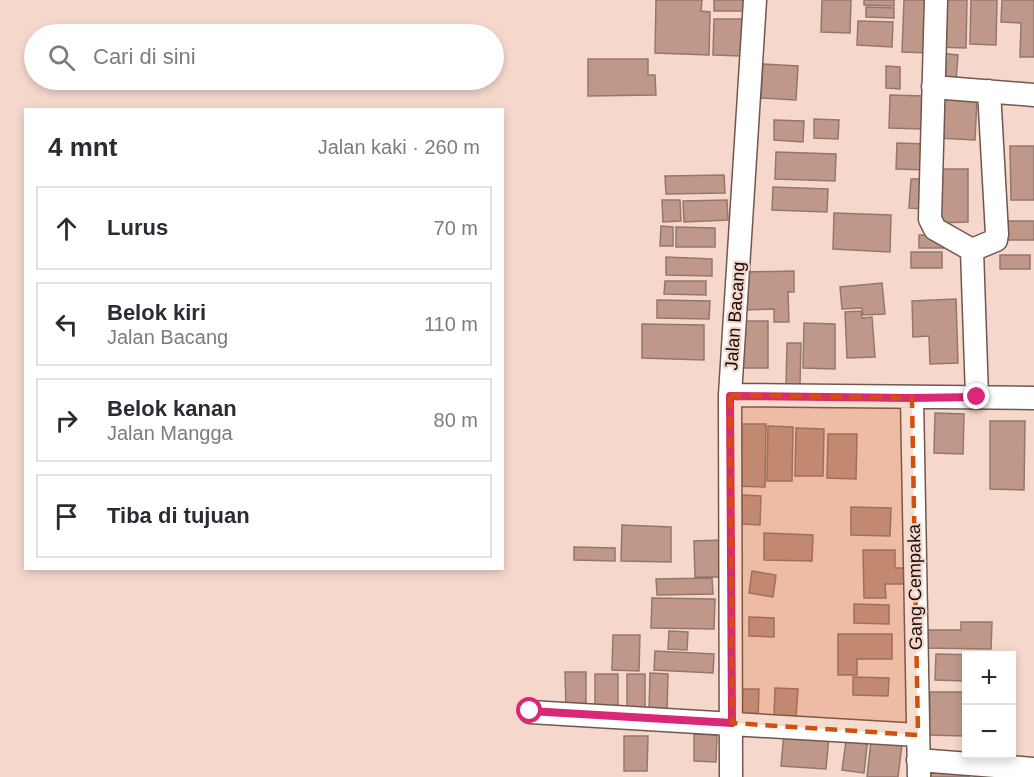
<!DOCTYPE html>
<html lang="id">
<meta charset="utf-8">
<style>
body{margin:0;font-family:Helvetica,sans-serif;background:#f7f7f7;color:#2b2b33}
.controls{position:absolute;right:18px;bottom:18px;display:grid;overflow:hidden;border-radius:0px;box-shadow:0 3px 9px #0003}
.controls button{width:54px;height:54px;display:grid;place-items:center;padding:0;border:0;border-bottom:2px solid #e1e1e2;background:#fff;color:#2b2b33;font:30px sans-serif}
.stop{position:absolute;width:18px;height:18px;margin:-14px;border:4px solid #db2777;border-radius:50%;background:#fff}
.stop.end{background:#db2777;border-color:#fff;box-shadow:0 2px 6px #0008}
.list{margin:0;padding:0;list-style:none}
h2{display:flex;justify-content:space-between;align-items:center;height:78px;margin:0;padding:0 24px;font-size:26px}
h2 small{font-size:20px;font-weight:400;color:#7c7c81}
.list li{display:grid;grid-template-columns:39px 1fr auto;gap:18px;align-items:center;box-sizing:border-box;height:84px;margin:0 12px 12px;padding:0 12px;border:2px solid #e1e1e2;border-radius:0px}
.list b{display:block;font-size:22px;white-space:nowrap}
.list p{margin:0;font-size:20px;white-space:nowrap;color:#7c7c81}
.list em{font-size:20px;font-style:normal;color:#7c7c81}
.icon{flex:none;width:33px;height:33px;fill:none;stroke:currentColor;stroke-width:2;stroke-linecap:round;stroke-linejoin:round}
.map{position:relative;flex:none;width:1034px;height:777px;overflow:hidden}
.search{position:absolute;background:#fff;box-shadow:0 3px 9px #0003;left:24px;top:24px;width:480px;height:66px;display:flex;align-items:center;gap:15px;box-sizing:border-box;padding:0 21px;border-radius:33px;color:#7c7c81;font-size:22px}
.panel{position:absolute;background:#fff;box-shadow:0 3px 9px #0003;left:24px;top:108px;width:480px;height:462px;border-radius:0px}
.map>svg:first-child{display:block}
.building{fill:#bf988a;stroke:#93776d;stroke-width:1.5}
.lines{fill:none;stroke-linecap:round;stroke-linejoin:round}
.minor-casing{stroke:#72574e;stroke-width:25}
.minor{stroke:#fff;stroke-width:22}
.route{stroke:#db2777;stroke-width:8}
.marked{fill:#d3510c;fill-opacity:0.2;stroke:#d3510c;stroke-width:4.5;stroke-dasharray:12 8;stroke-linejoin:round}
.labels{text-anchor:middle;stroke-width:4.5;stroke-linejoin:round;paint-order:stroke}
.street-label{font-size:18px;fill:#160c09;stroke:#f6d7cc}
</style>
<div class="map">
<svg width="1034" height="777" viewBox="0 0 1034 777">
<rect width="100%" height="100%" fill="#f6d7cc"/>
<path class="building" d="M656,0H702L701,11L710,12L709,55L655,53Z
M714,0H747V11H714Z
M822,0H851L850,33L821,32Z
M864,0H894V6L864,5Z
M904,0H931L930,53L902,52Z
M938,0H967L966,48L937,47Z
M971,0H997L996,45L970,44Z
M1002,0H1034V57H1020L1021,23L1001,22Z
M866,7L894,8V18L866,17Z
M714,19H743L742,56L713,55Z
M858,21L893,22L892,47L857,45Z
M939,53L958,55L956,81L938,80Z
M588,59H648V75H655L656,95L588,96Z
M763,64L798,66L796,100L761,98Z
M886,66L900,67V89L886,88Z
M890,95L924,96L923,129L889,128Z
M940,97L977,99L975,140L938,138Z
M814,119L839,120L838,139L814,138Z
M774,120L804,121L803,142L774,140Z
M897,143L928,144L927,170L896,169Z
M1010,146H1034V200H1011Z
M776,152L836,154L835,181L775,179Z
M938,169H968V222L938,223Z
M724,175L725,193L666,194L665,176Z
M911,179H927L925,209L909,208Z
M773,187L828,189L827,212L772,210Z
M662,200H680L681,221L663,222Z
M727,200L728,220L684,222L683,201Z
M834,213L891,215L890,252L833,249Z
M1003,221H1034V240H1003Z
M661,226L673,227V246H660Z
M676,227L715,228V247H676Z
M919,235H944V248H919Z
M911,252H942V268H911Z
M1000,255H1030V269H1000Z
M666,257L712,259V276L666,275Z
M794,271V292H788L789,322H774V309L744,310L743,272Z
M665,281H706V295L664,294Z
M882,283L885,314L863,315L862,308L842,309L840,287Z
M956,299L958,363L930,364L929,336L913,337L912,301Z
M657,300L710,301L709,319L657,318Z
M861,311L862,318L872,317L875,357L847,358L845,312Z
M742,321H768V368H742Z
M804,323L835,324V369L803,368Z
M642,324L704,325V360L642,358Z
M787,343H801L800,386H786Z
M935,413L964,414L963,454L934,453Z
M990,421H1025L1024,490L990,489Z
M737,424H766L765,487L736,486Z
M768,426L793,427L792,481H767Z
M796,428L824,429L823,476H795Z
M828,434H857L856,479L827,478Z
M742,495L761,496L760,525L742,524Z
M851,507L891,508L890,536L851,535Z
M622,525L671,527V562L621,561Z
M764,533L813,535L812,561L764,560Z
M722,540L723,577H695L694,541Z
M574,547L615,548V561L574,560Z
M863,550H895V568H904V584H885L886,598H864Z
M752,571L776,575L773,597L749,593Z
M712,578L713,594L657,595L656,579Z
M652,598L715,599L714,629L651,628Z
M854,604L889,605V624L854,623Z
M749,617L774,618V637L749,636Z
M961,622H992L991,649L925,648L926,630H961Z
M669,631L688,632L687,650L668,649Z
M838,634H892V659H857V675H838Z
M613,635H640L639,671L612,670Z
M655,651L714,654L713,673L654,670Z
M936,654L977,655V656H966V681L935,680Z
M565,672H586V709H566Z
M650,673L668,674L667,712L649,711Z
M595,674H618V710H595Z
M627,674H645V710H627Z
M853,677L889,678L888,696L853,695Z
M775,688L798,689L796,717L774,716Z
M739,689H759L758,719H738Z
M930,692H965L964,736L929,735Z
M784,733L829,736L826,769L781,766Z
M694,734L717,735L716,762L694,761Z
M847,734L868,737L864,773L842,770Z
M624,736H648L647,771H624Z
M871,741L902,745L898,777H867Z
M928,770H969V777H928Z"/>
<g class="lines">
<defs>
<path id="minor" d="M936,0L930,219L935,229L972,250
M933,87L1034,95
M730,395L1034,398
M977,397L972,250L996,240L997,234L989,91
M912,398L919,777
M530,712L918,735
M918,760L1034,769
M731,777L730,395L755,0"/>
</defs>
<use href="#minor" class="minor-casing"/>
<use href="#minor" class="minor"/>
</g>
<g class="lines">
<path class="route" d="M530,711L732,723L730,396L912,398L977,397"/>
</g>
<path class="marked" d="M730,395L912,398L918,735L732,723Z"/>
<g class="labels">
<g class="street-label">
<text transform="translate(735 316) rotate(-86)" y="6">Jalan Bacang</text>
<text transform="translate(915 587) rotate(-91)" y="6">Gang Cempaka</text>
</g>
</g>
</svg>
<div class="controls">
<button>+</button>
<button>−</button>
</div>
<div class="stop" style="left:530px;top:711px"></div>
<div class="stop end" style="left:977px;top:397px"></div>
<div class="search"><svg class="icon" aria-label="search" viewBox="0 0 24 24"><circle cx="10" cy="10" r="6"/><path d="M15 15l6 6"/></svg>Cari di sini</div>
<section class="panel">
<h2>4 mnt<small>Jalan kaki · 260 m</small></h2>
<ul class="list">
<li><svg class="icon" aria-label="ahead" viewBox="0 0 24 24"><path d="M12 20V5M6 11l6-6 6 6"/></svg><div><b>Lurus</b></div><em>70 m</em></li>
<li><svg class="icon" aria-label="left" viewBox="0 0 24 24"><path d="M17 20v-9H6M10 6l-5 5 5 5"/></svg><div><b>Belok kiri</b><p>Jalan Bacang</p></div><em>110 m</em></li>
<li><svg class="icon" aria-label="right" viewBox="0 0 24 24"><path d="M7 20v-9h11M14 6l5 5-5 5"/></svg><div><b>Belok kanan</b><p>Jalan Mangga</p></div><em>80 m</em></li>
<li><svg class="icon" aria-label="arrive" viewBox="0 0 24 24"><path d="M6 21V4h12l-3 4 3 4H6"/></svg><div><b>Tiba di tujuan</b></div></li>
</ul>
</section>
</div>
